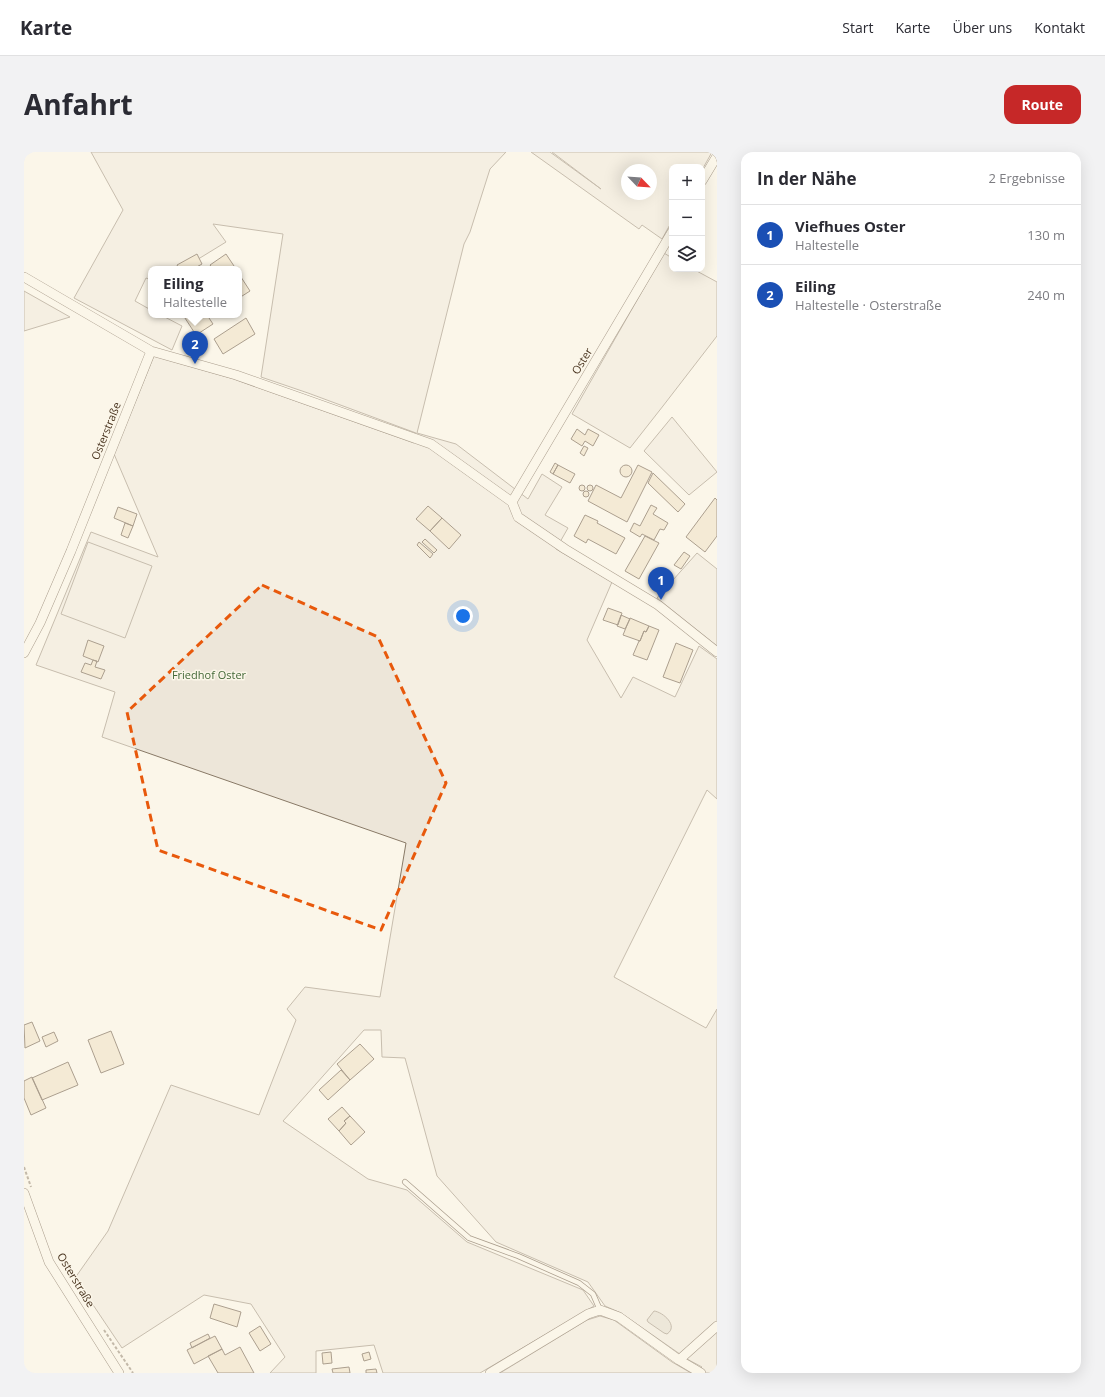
<!DOCTYPE html>
<html lang="de">
<meta charset="utf-8">
<style>
body{margin:0;font-family:"Open Sans",sans-serif;background:#f2f2f3;color:#2b2b33}
.controls{position:absolute;right:12px;top:12px;display:grid;overflow:hidden;border-radius:8px;box-shadow:0 4px 16px #0002}
.controls button{width:36px;height:36px;display:grid;place-items:center;padding:0;border:0;border-bottom:1px solid #e1e1e2;background:#fff;color:#2b2b33;font:20px sans-serif}
.compass{position:absolute;left:597px;top:12px;width:36px;height:36px;border-radius:50%;background:#fff;box-shadow:0 4px 16px #0002;rotate:115deg}
.you{position:absolute;left:439px;top:464px;width:14px;height:14px;margin:-10px;border:3px solid #fff;border-radius:50%;background:#1a73e8;box-shadow:0 0 0 6px #1a73e833}
.badge{display:grid;place-items:center;width:26px;height:26px;border-radius:50%;background:#c62828;color:#fff;font-size:13px;font-weight:700}
.pin{position:absolute;translate:-50% -33px;filter:drop-shadow(0 1px 2px #0008)}
.pin::after{content:'';position:absolute;top:21px;width:14px;height:12px;background:inherit;clip-path:polygon(0 0,100% 0,50% 100%)}
.popup{position:absolute;left:124px;top:114px;width:94px;height:52px;box-sizing:border-box;display:grid;place-content:center;border-radius:8px;background:#fff;filter:drop-shadow(0 1px 3px #0005);font-size:13px;white-space:nowrap;color:#7c7c81}
.popup b{font-size:15px;color:#2b2b33}
.popup::after{content:'';position:absolute;left:50%;top:100%;margin-left:-8px;border:8px solid transparent;border-top-color:#fff}
.list{margin:0;padding:0;list-style:none}
h2{display:flex;justify-content:space-between;align-items:center;height:52px;margin:0;padding:0 16px;font-size:17px}
h2 small{font-size:13px;font-weight:400;color:#7c7c81}
.list li{display:grid;grid-template-columns:26px 1fr auto;gap:12px;align-items:center;box-sizing:border-box;height:60px;padding:0 16px;border-top:1px solid #e1e1e2}
.list b{display:block;font-size:15px;white-space:nowrap}
.list p{margin:0;font-size:13px;white-space:nowrap;color:#7c7c81}
.list em{font-size:13px;font-style:normal;color:#7c7c81}
.icon{flex:none;width:22px;height:22px;fill:none;stroke:currentColor;stroke-width:2;stroke-linecap:round;stroke-linejoin:round}
.map{position:relative;flex:none;width:693px;height:1221px;overflow:hidden;border-radius:12px}
header{display:flex;align-items:center;gap:24px;box-sizing:border-box;height:56px;padding:0 20px;background:#fff;border-bottom:1px solid #e1e1e2}
header strong{font-size:19px}
nav{display:flex;gap:22px;margin-inline-start:auto;font-size:14px}
.intro{display:flex;align-items:center;justify-content:space-between;box-sizing:border-box;height:96px;padding:0 24px}
h1{margin:0;font-size:28px}
.button{padding:10px 18px;border-radius:12px;background:#c62828;color:#fff;font-size:14px;font-weight:700}
main{display:flex;gap:24px;padding:0 24px}
aside{flex:1;background:#fff;border-radius:12px;box-shadow:0 4px 16px #0002}
.map>svg:first-child{display:block}
.green{fill:#ede6d9;stroke:#887966;fill-rule:evenodd}
.parking{fill:#ede7d9;stroke:#887966}
.water{fill:#dcd4c6;stroke:#887966}
.building{fill:#ecdcbc;stroke:#4a3520}
.lines{fill:none;stroke-linecap:round;stroke-linejoin:round}
.service-casing{stroke:#4a3520;stroke-width:6}
.minor-casing{stroke:#4a3520;stroke-width:10}
.path{stroke:#7f6f5c;stroke-width:2;stroke-dasharray:3 2;stroke-linecap:butt}
.service{stroke:#fbf6e9;stroke-width:4.5}
.minor{stroke:#fbf6e9;stroke-width:9}
.marked{fill:none;stroke:#e8590c;stroke-width:3;stroke-dasharray:8 5;stroke-linejoin:round}
.labels{text-anchor:middle;stroke-width:3;stroke-linejoin:round;paint-order:stroke}
.street-label{font-size:11px;fill:#4a3520;stroke:#fbf6e9}
.park-label{font-size:11px;fill:#436837;stroke:#fbf6e9}
</style>
<header>
<strong>Karte</strong>
<nav><a>Start</a><a>Karte</a><a>Über uns</a><a>Kontakt</a></nav>
</header>
<div class="intro"><h1>Anfahrt</h1><a class="button">Route</a></div>
<main>
<div class="map">
<svg width="693" height="1221" viewBox="0 0 693 1221">
<rect width="100%" height="100%" fill="#fbf6e9"/>
<path class="green" d="M67,0H482L466,17L446,80L440,92L393,281L432,292L504,347L518,322L538,335L521,363L544,376L532,397L588,430L563,488L597,546L609,525L651,545L675,494L693,507V647L683,638L590,825L682,876L693,857V1221H672L678,1215L663,1207L597,1161L581,1154L564,1130L472,1090L413,1024L381,906L358,905L357,878H340L259,969L344,1027L383,1038L443,1090L559,1138L570,1154L456,1221H359L350,1193L292,1199V1221H246L261,1205L227,1152L180,1143L98,1196L51,1126L84,1079L147,933L235,963L272,868L263,857L281,835L356,845L382,691L78,585L91,540L12,513L67,380L134,405L90,302L130,204L210,227L390,291L392,281L284,241L237,225L259,82L189,72L202,90L158,117H127V128L122,126L111,149L127,158V163H137L158,174L148,198L50,146L99,58Z
M507,0H526L577,37L528,0H688L678,18V15H648V69L638,87L618,73L615,77ZM603,18H627V42H603Z
M640,101L648,106V117H669L693,130V184L639,254L606,296L548,262Z
M0,139L46,165L0,179Z
M648,265L693,320L665,343L620,299Z
M673,401L693,417V494L633,446Z
M576,1164L590,1168L648,1210L667,1221H476L563,1168Z"/>
<path class="parking" d="M64,390L128,414L101,486L37,462Z"/>
<path class="water" d="M630,1159C639,1160 655,1174 643,1182L640,1181L624,1170L623,1168Z"/>
<path class="building" d="M173,102L178,112L169,117H155L153,113Z
M202,102L212,117H189L186,113Z
M215,122L226,139L215,146Z
M159,163H183L189,172L172,183Z
M222,166L231,182L199,202L190,187Z
M553,277L561,283L564,277L575,283L569,294L561,289L558,294L547,287Z
M560,294L564,296L560,304L556,301Z
M531,311L534,313L529,322L526,320Z
M596 319a6 6 0 1 1 12 0a6 6 0 1 1-12 0Z
M534,313L551,322L546,331L529,322Z
M614,313L628,320L603,370L564,349L572,333L597,346Z
M629,321L661,352L654,360L624,331Z
M563 336a3 3 0 1 1 6 0a3 3 0 1 1-6 0Z
M555 336a3 3 0 1 1 6 0a3 3 0 1 1-6 0Z
M559 342a3 3 0 1 1 6 0a3 3 0 1 1-6 0Z
M691,346L693,348V384L681,400L662,385Z
M627,353L633,356L629,362L644,371L640,378L636,377L630,388L618,382L616,385L606,379L610,371L616,374Z
M404,354L418,366L406,379L392,367Z
M94,355L113,362L109,374L90,366Z
M561,363L574,369L573,371L601,386L592,402L564,387L562,391L550,384Z
M418,366L437,383L425,397L406,379Z
M101,371L109,374L104,386L97,383Z
M621,384L635,391L615,427L601,419Z
M401,387L413,398L410,401L398,390Z
M395,390L409,402L406,406L393,393Z
M660,400L666,404L657,417L650,413Z
M584,456L598,461L594,473L579,468Z
M597,463L606,467L601,477L593,474Z
M606,466L625,474L622,480L620,479L616,489L599,483Z
M625,474L635,478L623,508L609,503L615,489H616L620,479L622,480Z
M64,488L80,494L74,510L59,504Z
M652,491L669,498L656,531L639,525Z
M69,508L73,509L71,515L81,518L77,527L57,520L61,511L67,513Z
M8,870L16,889L1,896L0,873Z
M87,879L100,912L77,921L64,888Z
M30,880L34,889L22,895L18,885Z
M336,892L350,907L326,928L313,912Z
M44,910L54,933L18,948L8,926Z
M317,918L326,928L304,948L295,938Z
M8,925L22,956L7,963L0,946V929Z
M318,955L326,964L320,969L322,971L315,979L304,967Z
M326,964L341,980L327,993L315,979L322,971L320,969Z
M190,1152L217,1160L213,1175L186,1166Z
M236,1174L247,1192L236,1199L225,1181Z
M184,1182L186,1186L168,1196L166,1191Z
M191,1184L198,1197L170,1212L163,1198Z
M216,1195L230,1221H194L184,1204L198,1197L201,1203Z
M307,1200L308,1211L299,1212L298,1201Z
M345,1200L347,1207L340,1209L338,1202Z
M325,1215L326,1221H309L308,1217Z
M352,1217L353,1221H342V1218Z"/>
<g class="lines">
<defs>
<path id="service" d="M381,1030L445,1086L494,1104L555,1131L569,1142L576,1158"/>
<path id="minor" d="M678,29L693,4
M0,125L127,199L212,223L407,292L488,350L494,365L541,397L634,453L693,500
M488,350L648,80
M0,501L16,471L47,399L127,199
M0,1041L25,1110L95,1221
M655,1208L693,1174
M466,1221L564,1162L576,1158L595,1165L655,1208L677,1221"/>
</defs>
<use href="#service" class="service-casing"/>
<use href="#minor" class="minor-casing"/>
<path class="path" d="M0,1015L7,1035
M80,1178L109,1221"/>
<use href="#service" class="service"/>
<use href="#minor" class="minor"/>
</g>
<path d="M0 0H693V1221H0ZM238,433L354,485L422,631L357,778L134,698L103,560Z" fill="#fbf6e9" fill-opacity=".55" fill-rule="evenodd"/>
<path class="marked" d="M238,433L354,485L422,631L357,778L134,698L103,560Z"/>
<g class="labels">
<g class="street-label">
<text transform="translate(558 209) rotate(-59)" y="4">Oster</text>
<text transform="translate(82 279) rotate(-68)" y="4">Osterstraße</text>
<text transform="translate(52 1128) rotate(59)" y="4">Osterstraße</text>
</g>
<g class="park-label">
<text x="185" y="527">Friedhof Oster</text>
</g>
</g>
</svg>
<div class="controls">
<button>+</button>
<button>−</button>
<button><svg class="icon" aria-label="layers" viewBox="0 0 24 24"><path d="M12 4l9 5-9 5-9-5zM3 14l9 5 9-5"/></svg></button>
</div>
<svg class="compass" viewBox="-18 -18 36 36"><path d="M0-13l5 13h-10z" fill="#e53935"/><path d="M0 13l5-13h-10z" fill="#7c7c81"/></svg>
<div class="you"></div>
<div class="pin badge" style="left:637px;top:448px;background:#1a4fb4">1</div>
<div class="pin badge" style="left:171px;top:212px;background:#1a4fb4">2</div>
<div class="popup"><b>Eiling</b>Haltestelle</div>
</div>
<aside>
<h2>In der Nähe<small>2 Ergebnisse</small></h2>
<ul class="list">
<li><span class="badge" style="background:#1a4fb4">1</span><div><b>Viefhues Oster</b><p>Haltestelle</p></div><em>130 m</em></li>
<li><span class="badge" style="background:#1a4fb4">2</span><div><b>Eiling</b><p>Haltestelle · Osterstraße</p></div><em>240 m</em></li>
</ul>
</aside>
</main>
